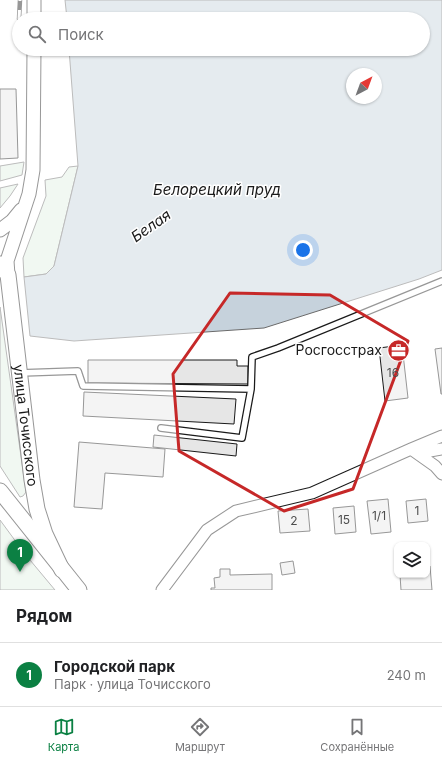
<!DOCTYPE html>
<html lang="ru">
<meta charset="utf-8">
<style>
body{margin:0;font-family:Inter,sans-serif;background:#f6f6f6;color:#202124}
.controls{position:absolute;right:12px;bottom:12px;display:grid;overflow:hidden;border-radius:8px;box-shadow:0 1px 3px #0004}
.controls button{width:36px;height:36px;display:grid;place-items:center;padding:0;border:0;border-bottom:1px solid #e0e0e0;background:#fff;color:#202124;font:20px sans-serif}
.compass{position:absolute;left:346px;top:68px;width:36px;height:36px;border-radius:50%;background:#fff;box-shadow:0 1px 3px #0004;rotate:41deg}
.you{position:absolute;left:303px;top:250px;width:14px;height:14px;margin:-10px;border:3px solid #fff;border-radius:50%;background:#1a73e8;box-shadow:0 0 0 6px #1a73e833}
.badge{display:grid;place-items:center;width:26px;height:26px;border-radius:50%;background:#0b8043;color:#fff;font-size:13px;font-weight:700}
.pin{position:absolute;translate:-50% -33px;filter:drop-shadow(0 1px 2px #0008)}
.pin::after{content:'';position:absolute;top:21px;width:14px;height:12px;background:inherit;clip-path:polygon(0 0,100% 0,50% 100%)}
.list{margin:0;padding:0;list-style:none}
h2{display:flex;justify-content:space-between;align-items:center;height:52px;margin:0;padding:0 16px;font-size:17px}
h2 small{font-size:13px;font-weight:400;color:#757577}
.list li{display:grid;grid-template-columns:26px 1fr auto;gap:12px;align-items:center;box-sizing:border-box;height:64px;padding:0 16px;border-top:1px solid #e0e0e0}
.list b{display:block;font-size:15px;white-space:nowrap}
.list p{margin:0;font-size:13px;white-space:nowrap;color:#757577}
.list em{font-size:13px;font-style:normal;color:#757577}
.icon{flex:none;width:22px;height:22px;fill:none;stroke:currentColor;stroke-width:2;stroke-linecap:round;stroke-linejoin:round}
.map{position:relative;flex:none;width:442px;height:590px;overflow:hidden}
.search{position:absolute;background:#fff;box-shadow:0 1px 3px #0004;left:12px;right:12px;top:12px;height:44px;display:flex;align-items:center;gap:10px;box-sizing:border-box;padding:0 14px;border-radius:22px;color:#757577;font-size:15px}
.sheet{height:116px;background:#fff}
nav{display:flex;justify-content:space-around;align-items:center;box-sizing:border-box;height:56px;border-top:1px solid #e0e0e0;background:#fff;font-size:11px;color:#757577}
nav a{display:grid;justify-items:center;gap:2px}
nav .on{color:#0b8043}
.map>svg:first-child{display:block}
.green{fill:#e0efe3;stroke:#6a6a6a}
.water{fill:#c6d2dc;stroke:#6a6a6a;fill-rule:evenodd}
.building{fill:#e6e6e6;stroke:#1a1a1a}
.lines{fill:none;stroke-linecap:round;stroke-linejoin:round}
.service-casing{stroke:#1a1a1a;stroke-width:8}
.minor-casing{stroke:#1a1a1a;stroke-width:13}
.tertiary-casing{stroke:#1a1a1a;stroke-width:15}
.secondary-casing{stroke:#1a1a1a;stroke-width:17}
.service{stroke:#fff;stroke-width:5.5}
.minor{stroke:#fff;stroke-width:11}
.tertiary{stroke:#fff;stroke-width:13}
.secondary{stroke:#fff;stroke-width:15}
.rail-casing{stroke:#1a1a1a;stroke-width:4.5}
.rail{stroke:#fff;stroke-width:3;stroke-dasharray:9;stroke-linecap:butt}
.marked{fill:none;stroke:#c62828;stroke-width:3;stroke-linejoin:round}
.labels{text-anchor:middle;stroke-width:3;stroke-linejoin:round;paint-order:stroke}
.number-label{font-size:12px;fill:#4d4d4d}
.poi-label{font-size:14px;fill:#1a1a1a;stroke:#fff;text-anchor:end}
.street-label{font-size:14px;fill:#1a1a1a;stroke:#fff}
.water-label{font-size:15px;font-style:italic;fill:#1a1a1a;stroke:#fff}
</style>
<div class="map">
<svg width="442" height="590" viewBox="0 0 442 590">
<rect width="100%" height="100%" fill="#fff"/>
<path class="green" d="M24,162L22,175L0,181V166Z
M78,166L54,266L46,274L24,277L23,258L46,196L45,180L62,177L69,167Z
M18,184L10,196L0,208V188Z
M0,307L26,492L23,496L20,497L0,466Z
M0,520L25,554L55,590H0Z"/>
<path class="water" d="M65,0H442V270L419,279L264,328L74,341L30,336L24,277L46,274L54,266L78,166L69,49H423V19H67ZM352,74H376V98H352Z"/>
<path class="building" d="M0,89H16L18,158L0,159Z
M402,345L408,398L385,401L379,348Z
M442,348V394H441L435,349Z
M88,360H237V366H248V384L88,383Z
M84,392L236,399L234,424L83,416Z
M154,435L237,444L236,456L153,447Z
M79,442L165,449L163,477L105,473L102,509L74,507Z
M388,499L391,532L371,534L367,501Z
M426,499L428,521L408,523L406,501Z
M354,506L356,532L335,534L333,508Z
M308,509L310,531L280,533L278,511Z
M293,561L295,573L282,575L280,563Z
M427,566H430L432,590H401L400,575H427Z
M220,569H230V575L272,574V590H211V588H215L214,578L220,577Z"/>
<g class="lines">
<defs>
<path id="service" d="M20,373L78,371L83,386L251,389L242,438L161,428
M251,389L252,357L278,348L442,281"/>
<path id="minor" d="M411,449L435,466L442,474
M414,449L430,451L442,449
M162,590L207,530L236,511L312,493L411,449L442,436"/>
<path id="tertiary" d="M34,19V0
M0,230L12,221L21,210
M8,275L7,261L29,194L33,170L34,49"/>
<g id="secondary">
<path id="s1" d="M0,264L8,275L32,480L37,509L45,534L62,570"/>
<path d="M0,491L79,590"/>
</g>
</defs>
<use href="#service" class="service-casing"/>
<use href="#minor" class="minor-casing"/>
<use href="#tertiary" class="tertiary-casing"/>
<use href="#secondary" class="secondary-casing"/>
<use href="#service" class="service"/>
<use href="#minor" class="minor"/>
<use href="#tertiary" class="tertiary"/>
<use href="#secondary" class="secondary"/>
<defs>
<path id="rail" d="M19,19L20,0"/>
</defs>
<use href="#rail" class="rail-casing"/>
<use href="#rail" class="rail"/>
</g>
<path d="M0 0H442V590H0ZM230,293L330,295L408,341L353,489L284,511L179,451L173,374Z" fill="#fff" fill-opacity=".55" fill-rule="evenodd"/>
<path class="marked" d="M230,293L330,295L408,341L353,489L284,511L179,451L173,374Z"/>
<defs>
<symbol id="office-disc" viewBox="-11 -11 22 22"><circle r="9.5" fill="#c62828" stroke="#fff"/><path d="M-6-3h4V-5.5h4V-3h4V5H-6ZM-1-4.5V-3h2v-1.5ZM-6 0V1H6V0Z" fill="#fff"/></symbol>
</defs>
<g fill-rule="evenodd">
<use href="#office-disc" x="386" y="338" width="25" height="25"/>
</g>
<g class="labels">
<g class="number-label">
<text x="393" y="377">16</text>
<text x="417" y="515">1</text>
<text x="379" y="520">1/1</text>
<text x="344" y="524">15</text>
<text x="294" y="525">2</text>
</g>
<g class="poi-label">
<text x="382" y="355">Росгосстрах</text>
</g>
<g class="street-label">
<text dy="5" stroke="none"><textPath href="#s1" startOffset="165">улица Точисского</textPath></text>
</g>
<g class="water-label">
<text x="217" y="195">Белорецкий пруд</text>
<text transform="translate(151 226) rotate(-35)" y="5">Белая</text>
</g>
</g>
</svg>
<div class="controls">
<button><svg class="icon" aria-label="layers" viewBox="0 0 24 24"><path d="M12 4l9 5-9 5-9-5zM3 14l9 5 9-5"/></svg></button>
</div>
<svg class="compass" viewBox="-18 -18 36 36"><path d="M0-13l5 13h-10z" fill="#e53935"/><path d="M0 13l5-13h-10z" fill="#757577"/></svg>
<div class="you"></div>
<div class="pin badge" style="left:20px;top:572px">1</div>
<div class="search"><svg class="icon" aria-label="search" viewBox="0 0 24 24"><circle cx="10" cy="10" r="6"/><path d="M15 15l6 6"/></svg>Поиск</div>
</div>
<section class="sheet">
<h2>Рядом<small></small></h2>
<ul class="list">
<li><span class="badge">1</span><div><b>Городской парк</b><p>Парк · улица Точисского</p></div><em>240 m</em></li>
</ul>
</section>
<nav>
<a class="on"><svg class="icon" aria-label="map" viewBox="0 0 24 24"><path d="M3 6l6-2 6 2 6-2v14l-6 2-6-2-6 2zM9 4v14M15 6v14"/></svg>Карта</a>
<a><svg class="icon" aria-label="directions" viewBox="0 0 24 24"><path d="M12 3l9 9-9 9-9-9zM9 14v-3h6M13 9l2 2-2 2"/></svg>Маршрут</a>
<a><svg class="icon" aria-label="saved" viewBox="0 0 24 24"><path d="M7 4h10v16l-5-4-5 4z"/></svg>Сохранённые</a>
</nav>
